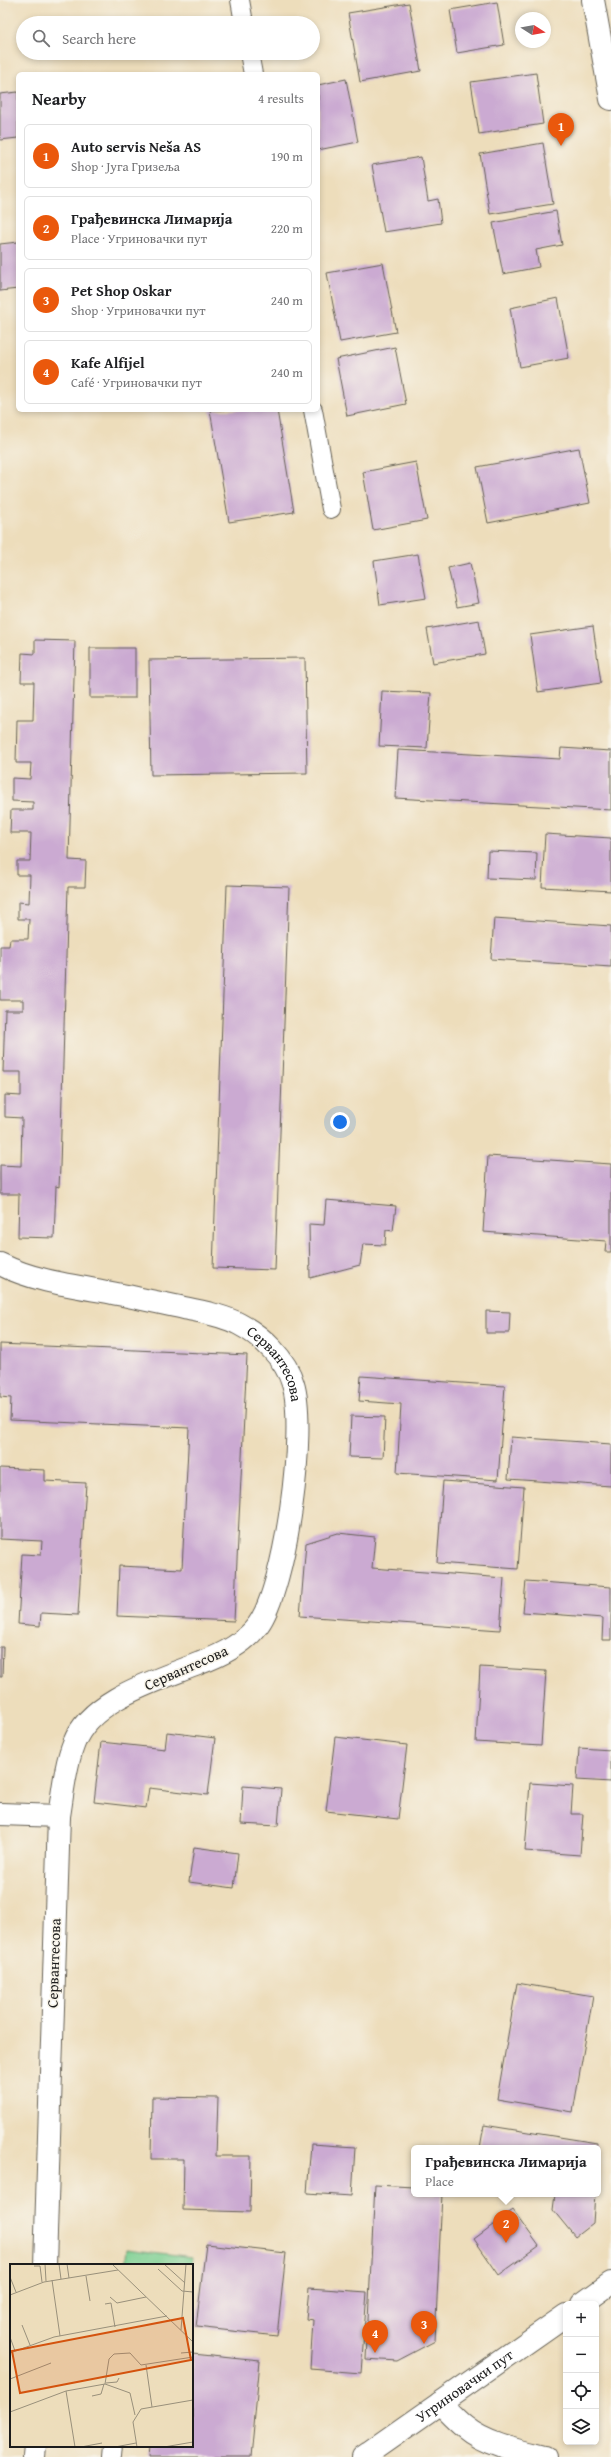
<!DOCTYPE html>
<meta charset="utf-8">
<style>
body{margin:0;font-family:"Gentium Book Plus",serif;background:#f6f6f6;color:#202124}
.controls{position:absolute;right:12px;bottom:12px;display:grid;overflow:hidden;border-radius:6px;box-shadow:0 2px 6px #0003}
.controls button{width:36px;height:36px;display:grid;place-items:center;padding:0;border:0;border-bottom:1px solid #e0e0e0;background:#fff;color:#202124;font:20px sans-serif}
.compass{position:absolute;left:515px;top:12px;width:36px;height:36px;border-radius:50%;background:#fff;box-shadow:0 2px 6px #0003;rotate:101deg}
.you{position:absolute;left:340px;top:1122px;width:14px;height:14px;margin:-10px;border:3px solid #fff;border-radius:50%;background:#1a73e8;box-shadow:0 0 0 6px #1a73e833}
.badge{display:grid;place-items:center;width:26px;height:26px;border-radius:50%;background:#ea580c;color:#fff;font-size:13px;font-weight:700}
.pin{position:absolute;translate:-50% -33px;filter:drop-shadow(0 1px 2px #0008)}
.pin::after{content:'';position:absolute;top:21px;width:14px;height:12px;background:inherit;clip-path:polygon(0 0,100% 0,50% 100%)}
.popup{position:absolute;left:411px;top:2145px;width:190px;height:52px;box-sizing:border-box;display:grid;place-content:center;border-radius:6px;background:#fff;filter:drop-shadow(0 1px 3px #0005);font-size:13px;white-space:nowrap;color:#757577}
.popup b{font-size:15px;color:#202124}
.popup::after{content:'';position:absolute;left:50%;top:100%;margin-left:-8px;border:8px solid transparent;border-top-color:#fff}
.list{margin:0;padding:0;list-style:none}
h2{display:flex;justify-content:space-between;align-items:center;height:52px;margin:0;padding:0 16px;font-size:17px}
h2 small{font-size:13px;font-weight:400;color:#757577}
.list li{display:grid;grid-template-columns:26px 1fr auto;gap:12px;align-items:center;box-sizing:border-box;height:64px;margin:0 8px 8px;padding:0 8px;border:1px solid #e0e0e0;border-radius:6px}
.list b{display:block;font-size:15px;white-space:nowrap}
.list p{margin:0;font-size:13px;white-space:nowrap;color:#757577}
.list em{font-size:13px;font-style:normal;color:#757577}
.icon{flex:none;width:22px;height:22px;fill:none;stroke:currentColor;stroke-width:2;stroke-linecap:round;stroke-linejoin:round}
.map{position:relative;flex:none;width:611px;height:2457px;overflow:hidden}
.search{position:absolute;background:#fff;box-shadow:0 2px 6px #0003;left:16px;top:16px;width:304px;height:44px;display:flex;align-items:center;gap:10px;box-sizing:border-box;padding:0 14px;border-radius:22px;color:#757577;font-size:15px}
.panel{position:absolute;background:#fff;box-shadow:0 2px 6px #0003;left:16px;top:72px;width:304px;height:340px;border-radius:6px}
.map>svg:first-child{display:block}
.green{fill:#7ccf91;stroke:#4c7656}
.building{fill:#cbaad2}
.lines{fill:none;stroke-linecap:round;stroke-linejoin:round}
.service-casing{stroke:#656054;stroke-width:20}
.minor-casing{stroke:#656054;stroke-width:24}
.tertiary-casing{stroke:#656054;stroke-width:24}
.service{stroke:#fff;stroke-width:18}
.minor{stroke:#fff;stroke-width:22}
.tertiary{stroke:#fff;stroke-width:22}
.labels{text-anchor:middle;stroke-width:3;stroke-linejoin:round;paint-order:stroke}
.street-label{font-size:15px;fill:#1c1c1c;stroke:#f7f3e8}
.inset-road{fill:none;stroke:#99907b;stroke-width:1}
.view{fill:#d4530e;fill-opacity:0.15;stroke:#d4530e;stroke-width:2}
.inset-edge{fill:none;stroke:#1c1c1c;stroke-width:2}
</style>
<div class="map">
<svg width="611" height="2457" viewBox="0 0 611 2457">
<rect width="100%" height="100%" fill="#f7f3e8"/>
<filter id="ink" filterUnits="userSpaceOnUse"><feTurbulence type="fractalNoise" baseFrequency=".025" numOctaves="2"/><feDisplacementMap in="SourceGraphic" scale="8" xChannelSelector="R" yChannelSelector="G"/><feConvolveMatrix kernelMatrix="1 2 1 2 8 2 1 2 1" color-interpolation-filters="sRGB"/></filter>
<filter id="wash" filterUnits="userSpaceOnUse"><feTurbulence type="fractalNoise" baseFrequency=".012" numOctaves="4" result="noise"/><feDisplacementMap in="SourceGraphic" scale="16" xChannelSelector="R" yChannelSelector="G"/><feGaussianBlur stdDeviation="0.9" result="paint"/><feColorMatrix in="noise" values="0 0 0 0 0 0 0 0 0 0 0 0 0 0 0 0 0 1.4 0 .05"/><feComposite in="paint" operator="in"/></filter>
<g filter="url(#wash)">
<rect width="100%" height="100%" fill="#edddbb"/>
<path class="green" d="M127,2249L193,2257L192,2265H125Z"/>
<g id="blocks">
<path class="building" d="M497,2L504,45L457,53L450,10Z
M409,3L421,71L360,82L348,13Z
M536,73L543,124L479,134L471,82Z
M346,79L358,142L318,150V85Z
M18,92V138L0,140V94Z
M543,143L553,204L490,214L480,154Z
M421,157L428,201L438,199L441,223L384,232L372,165Z
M556,211L562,245L536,250L539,267L503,274L493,223Z
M18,242V289L0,291V244Z
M383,263L396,332L340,342L327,273Z
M558,298L569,358L520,367L510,308Z
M395,347L406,404L347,416L336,359Z
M210,410H277L294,512L229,522Z
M579,448L590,503L488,523L477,467Z
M416,462L427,520L373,530L363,472Z
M418,554L426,598L380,605L374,561Z
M470,563L479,603L457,607L448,568Z
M479,620L485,654L433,663L427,629Z
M593,626L601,683L538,692L530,635Z
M35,640L75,641L69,860L86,861L85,887H68L60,1167L59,1187L56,1186L54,1238L18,1237L19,1194H0V1165L21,1166L22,1118L5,1117V1095L21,1096V1072H3L5,1010H23V1000H0V946H9L10,939H28L29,919H18V902L29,903L30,875H17V861H30L31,833H10L11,810H33V802L12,801V778L30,779L31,763H16L17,720H33L34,682H21L22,653L35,654Z
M90,648H135V698H90Z
M305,658L307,773L151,775L149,660Z
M382,691L431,693L427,748L379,746Z
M561,748L611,751V810L395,798L398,750L560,759Z
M545,834L611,838V891L542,887Z
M488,851L537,853L536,880L487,878Z
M227,885L289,887L275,1270L213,1268Z
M494,918L611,926V967L491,959Z
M488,1156L611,1164V1252H605L606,1241L483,1232Z
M326,1200L396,1206L393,1231L386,1230L385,1245L363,1244L360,1265L310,1278L309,1224L324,1225Z
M486,1311L510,1312L509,1333H486Z
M0,1344L247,1355L234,1621L117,1616L119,1566L182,1569L189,1428L10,1420L11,1398L0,1397Z
M361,1376L505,1386L498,1480L397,1473L401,1404L359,1401Z
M351,1416L385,1417L383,1458L349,1457Z
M511,1437L611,1444V1486L508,1479Z
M0,1468L45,1470V1481L86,1483L78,1615L41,1613L40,1626L18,1624L22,1554L41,1555L42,1541L0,1539Z
M443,1481L524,1487L518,1569L437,1563Z
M338,1533L375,1537L372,1568L504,1578L500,1630L300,1616L306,1543Z
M526,1581L611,1587V1640H602L603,1618L523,1612Z
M0,1647H3L2,1677H0Z
M480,1667L546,1671L541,1746L476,1742Z
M167,1732L215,1738L208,1795L149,1788L146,1808L94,1802L101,1742L165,1749Z
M335,1737L407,1745L398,1819L326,1811Z
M579,1748L611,1750V1782L577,1780Z
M530,1783L573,1786L571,1814H583L580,1855L525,1851Z
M243,1786L281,1789L278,1826L241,1824Z
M194,1847L238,1853L234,1888L189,1882Z
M517,1983L593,1996L573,2112L497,2099Z
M152,2097L218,2098L216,2156H251L250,2212L183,2210L184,2159H151Z
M484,2125L597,2143V2148H480Z
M311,2144L355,2147L352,2196L307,2193Z
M375,2185L414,2187V2194H442L435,2341L397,2361L366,2359Z
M555,2194H595L593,2223L575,2237L553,2210Z
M513,2210L539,2246L499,2275L474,2239Z
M206,2244L286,2253L277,2336L196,2327Z
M309,2288L367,2292L361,2373L310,2369L313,2320L306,2319Z
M192,2354L260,2361L251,2457H148L149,2446H192Z"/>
</g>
</g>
<g filter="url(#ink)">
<use href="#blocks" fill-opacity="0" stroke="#656054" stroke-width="1"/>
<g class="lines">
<defs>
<path id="service" d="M240,0L244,23
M249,53L253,74
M313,410L331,509
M111,2457L112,2446"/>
<g id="minor">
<path d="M593,0L611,99"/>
<path id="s1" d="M0,1264C32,1280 67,1285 102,1291C129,1296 156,1302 184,1308C202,1312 222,1315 239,1324C262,1336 286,1359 293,1384C307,1429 286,1587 258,1625C244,1644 222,1655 200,1663C159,1680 91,1698 74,1743C65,1765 63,1792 59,1816L45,2265"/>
<path d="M0,1814L59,1816"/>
<path d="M440,2403C448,2411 456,2420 465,2427C485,2444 519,2451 545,2457"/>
<path d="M34,2457L35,2446"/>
</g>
<g id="tertiary">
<path d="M582,2304L611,2283"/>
<path id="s2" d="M363,2457L566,2315"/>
</g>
</defs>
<use href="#service" class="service-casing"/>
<use href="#minor" class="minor-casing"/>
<use href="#tertiary" class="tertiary-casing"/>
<use href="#service" class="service"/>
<use href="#minor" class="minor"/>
<use href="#tertiary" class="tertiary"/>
</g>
</g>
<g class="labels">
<g class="street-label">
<text dy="5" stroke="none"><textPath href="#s1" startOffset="303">Сервантесова</textPath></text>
<text transform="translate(186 1668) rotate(-24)" y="5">Сервантесова</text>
<text transform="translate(54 1963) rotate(-88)" y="5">Сервантесова</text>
<text dy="5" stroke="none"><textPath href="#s2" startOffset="124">Угриновачки пут</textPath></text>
</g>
</g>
<g transform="translate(10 2264)">
<rect width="183" height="183" fill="#edddbb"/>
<path class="inset-road" d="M35,0L36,17M49,0L51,15M57,0L59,14M102,0L183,78M154,0L175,19M24,2H30L32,18M148,5L172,27L183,28M76,12L80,37M0,13L6,28M42,16L50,72M0,31L34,18L108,6M100,33L107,39L136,33M95,40L101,39L105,63M12,61L20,81M171,66L176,0M0,73L5,87M0,89L44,73L157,52M171,89L183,88M136,101L142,143M0,115L41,99M96,119L107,118L109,114M95,120L120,129L125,151M56,127L65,183M82,132L91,130L94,120M0,148L56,127L95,120L99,95L104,90L120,89L131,101L183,93M71,183L92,179M105,183L126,179M127,183L123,158L131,145L183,136M154,183L183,178"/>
<path class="view" d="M173,54L181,96L10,129L2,87Z"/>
<rect width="183" height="183" class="inset-edge"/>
</g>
</svg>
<div class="controls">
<button>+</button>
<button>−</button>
<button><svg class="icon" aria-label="locate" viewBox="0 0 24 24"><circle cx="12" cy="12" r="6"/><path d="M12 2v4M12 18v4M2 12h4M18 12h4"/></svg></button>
<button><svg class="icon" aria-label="layers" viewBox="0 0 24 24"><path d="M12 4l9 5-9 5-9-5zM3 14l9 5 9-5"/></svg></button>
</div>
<svg class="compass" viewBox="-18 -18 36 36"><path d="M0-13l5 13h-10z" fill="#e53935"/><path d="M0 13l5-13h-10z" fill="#757577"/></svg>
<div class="you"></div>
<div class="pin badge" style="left:561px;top:146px">1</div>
<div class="pin badge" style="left:506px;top:2243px">2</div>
<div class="popup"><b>Грађевинска Лимарија</b>Place</div>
<div class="pin badge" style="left:424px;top:2344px">3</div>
<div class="pin badge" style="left:375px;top:2353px">4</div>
<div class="search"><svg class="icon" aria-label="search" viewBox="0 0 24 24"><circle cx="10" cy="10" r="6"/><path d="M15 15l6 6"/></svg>Search here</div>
<section class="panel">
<h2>Nearby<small>4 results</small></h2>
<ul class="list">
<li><span class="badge">1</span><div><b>Auto servis Neša AS</b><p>Shop · Југа Гризеља</p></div><em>190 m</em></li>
<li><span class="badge">2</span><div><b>Грађевинска Лимарија</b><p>Place · Угриновачки пут</p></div><em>220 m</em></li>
<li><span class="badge">3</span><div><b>Pet Shop Oskar</b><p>Shop · Угриновачки пут</p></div><em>240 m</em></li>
<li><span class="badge">4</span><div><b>Kafe Alfijel</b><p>Café · Угриновачки пут</p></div><em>240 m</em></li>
</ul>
</section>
</div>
